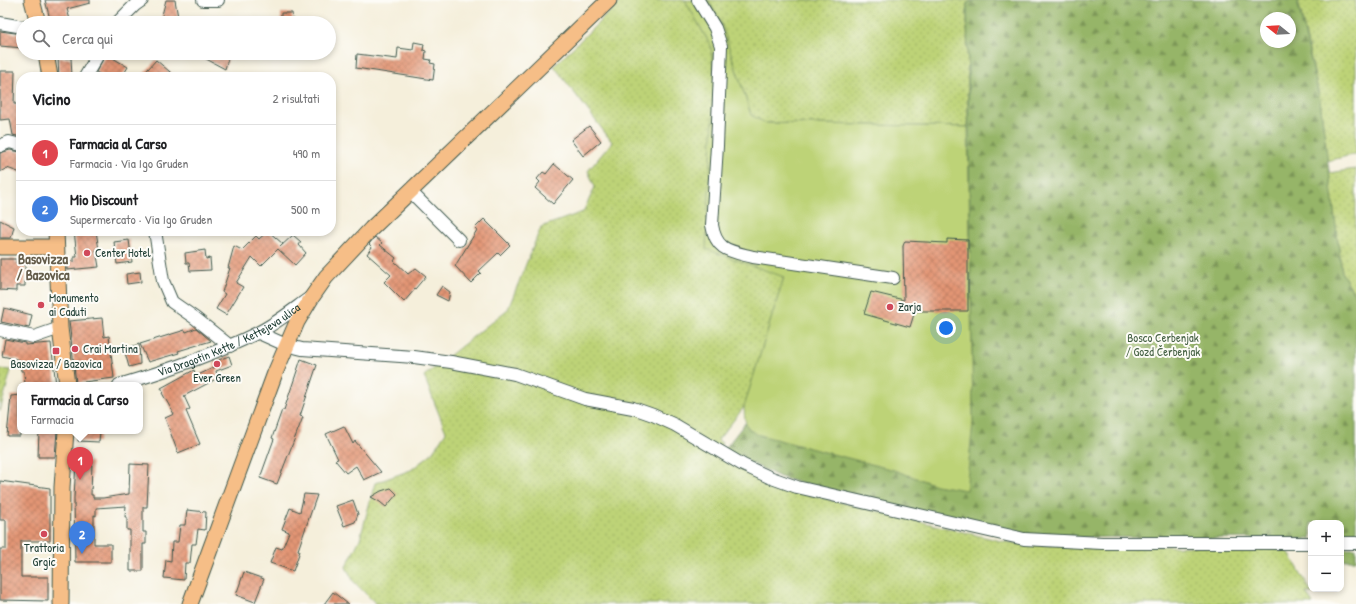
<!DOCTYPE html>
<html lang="it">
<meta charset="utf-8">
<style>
body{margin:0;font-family:"Patrick Hand",sans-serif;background:#f6f6f6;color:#202124}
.controls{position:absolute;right:12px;bottom:12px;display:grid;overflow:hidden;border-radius:8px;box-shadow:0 2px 6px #0003}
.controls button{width:36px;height:36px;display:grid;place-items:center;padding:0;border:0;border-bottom:1px solid #e0e0e0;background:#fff;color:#202124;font:20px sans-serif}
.compass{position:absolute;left:1260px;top:12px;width:36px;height:36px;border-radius:50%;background:#fff;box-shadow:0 2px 6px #0003;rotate:288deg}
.you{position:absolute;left:946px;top:328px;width:14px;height:14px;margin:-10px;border:3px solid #fff;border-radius:50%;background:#1a73e8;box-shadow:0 0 0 6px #1a73e833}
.badge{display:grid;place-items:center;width:26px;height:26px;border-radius:50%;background:#d1495b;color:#fff;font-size:13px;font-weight:700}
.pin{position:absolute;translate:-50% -33px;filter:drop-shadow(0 1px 2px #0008)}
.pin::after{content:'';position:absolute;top:21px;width:14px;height:12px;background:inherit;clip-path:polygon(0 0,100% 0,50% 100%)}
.popup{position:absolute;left:17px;top:382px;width:126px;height:52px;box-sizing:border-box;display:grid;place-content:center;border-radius:8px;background:#fff;filter:drop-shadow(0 1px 3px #0005);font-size:13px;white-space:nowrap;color:#757577}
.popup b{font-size:15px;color:#202124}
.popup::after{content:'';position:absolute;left:50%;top:100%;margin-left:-8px;border:8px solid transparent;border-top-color:#fff}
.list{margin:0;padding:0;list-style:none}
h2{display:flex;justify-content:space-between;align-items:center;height:52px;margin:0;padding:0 16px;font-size:17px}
h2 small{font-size:13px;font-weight:400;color:#757577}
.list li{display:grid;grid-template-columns:26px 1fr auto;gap:12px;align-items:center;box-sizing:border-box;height:56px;padding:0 16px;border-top:1px solid #e0e0e0}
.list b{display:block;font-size:15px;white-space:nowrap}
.list p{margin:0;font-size:13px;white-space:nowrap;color:#757577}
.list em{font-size:13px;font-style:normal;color:#757577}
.icon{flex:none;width:22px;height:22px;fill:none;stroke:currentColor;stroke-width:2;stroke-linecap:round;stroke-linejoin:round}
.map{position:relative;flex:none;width:1356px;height:604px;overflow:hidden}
.search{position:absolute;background:#fff;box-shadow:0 2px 6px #0003;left:16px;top:16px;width:320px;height:44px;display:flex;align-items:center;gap:10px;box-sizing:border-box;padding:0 14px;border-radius:22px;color:#757577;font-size:15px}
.panel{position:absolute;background:#fff;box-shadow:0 2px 6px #0003;left:16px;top:72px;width:320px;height:164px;border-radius:16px}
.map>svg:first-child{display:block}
.grass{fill:url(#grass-dots);stroke:#6e8856}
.forest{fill:url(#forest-firs);stroke:#5a794e;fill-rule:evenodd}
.green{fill:#bdd377;stroke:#6e8856}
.building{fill:url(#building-cross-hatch)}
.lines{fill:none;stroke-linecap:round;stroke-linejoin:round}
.minor-casing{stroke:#3f584d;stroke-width:14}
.major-casing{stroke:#3f584d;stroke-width:17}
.minor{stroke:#fff;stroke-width:12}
.major{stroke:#f6be87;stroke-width:15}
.poi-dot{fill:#d1495b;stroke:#fdfcf7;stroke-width:1.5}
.labels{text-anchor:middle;stroke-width:4;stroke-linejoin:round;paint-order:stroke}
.poi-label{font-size:12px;fill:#1f3d34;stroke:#fdfcf7;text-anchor:start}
.park-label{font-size:12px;fill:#466245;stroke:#fdfcf7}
.street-label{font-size:12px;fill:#1f3d34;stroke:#fdfcf7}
.quarter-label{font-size:14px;font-weight:bold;fill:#645c4a;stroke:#fdfcf7}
</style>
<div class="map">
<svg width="1356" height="604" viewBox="0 0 1356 604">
<defs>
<pattern id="grass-dots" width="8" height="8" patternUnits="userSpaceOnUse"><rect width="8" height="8" fill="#bdd377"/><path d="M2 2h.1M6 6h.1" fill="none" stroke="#a2b668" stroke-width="1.8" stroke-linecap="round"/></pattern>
<pattern id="forest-firs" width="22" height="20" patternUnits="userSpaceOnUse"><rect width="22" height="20" fill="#96b568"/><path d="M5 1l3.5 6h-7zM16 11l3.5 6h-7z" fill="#7a9456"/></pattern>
<pattern id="building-cross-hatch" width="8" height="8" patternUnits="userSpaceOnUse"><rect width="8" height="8" fill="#e39574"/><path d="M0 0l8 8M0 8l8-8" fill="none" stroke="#b77b60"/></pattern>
</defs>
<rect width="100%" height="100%" fill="#fdfcf7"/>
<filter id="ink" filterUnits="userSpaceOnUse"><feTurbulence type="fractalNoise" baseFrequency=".025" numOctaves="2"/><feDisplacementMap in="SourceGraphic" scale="8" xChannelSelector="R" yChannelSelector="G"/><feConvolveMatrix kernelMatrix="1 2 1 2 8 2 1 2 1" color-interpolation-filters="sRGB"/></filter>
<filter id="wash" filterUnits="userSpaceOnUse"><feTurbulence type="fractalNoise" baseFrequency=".012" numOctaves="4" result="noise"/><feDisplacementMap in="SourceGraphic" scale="16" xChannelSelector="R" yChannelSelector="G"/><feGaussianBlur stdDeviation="0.9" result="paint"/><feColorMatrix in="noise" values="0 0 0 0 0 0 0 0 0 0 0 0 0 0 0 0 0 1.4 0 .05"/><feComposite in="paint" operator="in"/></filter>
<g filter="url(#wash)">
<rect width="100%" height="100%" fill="#f5efdb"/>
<path class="grass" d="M622,0H685L711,46L715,82L784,277L744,407L718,440L722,443L714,456L753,476L798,492L1001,541L1027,545L1249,547L1288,551L1312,593H1306L1313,604H376L354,582L346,567L360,539L375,483L411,470L431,454L446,432L424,376L508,309L541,227L583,212L595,187L588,171L612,142L554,66Z
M708,0H977L967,3L968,127L765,123L751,115L721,23Z
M1298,0H1356V154L1327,161L1320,100Z
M1356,169V297L1342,273L1329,173Z
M0,369L11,370L0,411Z"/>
<path class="forest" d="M977,0H1297L1320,100L1342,273L1356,297V539H1341V523H1311V539L1056,537L1024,535L834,493L780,477L724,450L745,423L749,429L756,434L894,470L936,485L966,490L973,422L967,3ZM1266,18H1290V42H1266Z
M1341,548H1356V560H1341Z"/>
<path class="green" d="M685,0H708L721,23L751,115L765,123L968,127L973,422L966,490L936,485L894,470L756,434C744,426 745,422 744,407L784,277L706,249L715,82L711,46Z"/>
<g id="blocks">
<path class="building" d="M45,0H90V3L67,9L71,23H51Z
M166,0H175L179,23H163L162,15Z
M281,13H292L293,23H281Z
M0,31L23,34V48L0,46Z
M414,42L424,44L423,50L426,51L425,59L431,60L430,63L435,64L433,80L356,68L357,54L397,59L398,48L413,50Z
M195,53H219L226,56L225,57L228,59L225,69Z
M106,54L128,67L122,77H105L96,72Z
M58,58H71L72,77H59Z
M156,60L176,77H141Z
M0,71H15L14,104H21V137L13,135L10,119L0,120Z
M589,126L601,141L583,156L571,140Z
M10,150L21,152V173L7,168L0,172V153Z
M554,164L573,180L553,204L535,188L540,182L537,179L543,172L546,174Z
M484,219L510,245L500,255L498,253L479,271L481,273L471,283L455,266L477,230L475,228Z
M0,220L14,227L11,238H0Z
M74,231H96L99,250H96L99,267L67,270V261H74V257H77Z
M268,231L283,244L280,247L293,235L301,242L299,245L306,253L295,265L278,249L261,266L252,257L236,283L243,287L226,315L216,309L225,294L222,292L230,268H228L234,246L242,250L256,236L259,239Z
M375,237L382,243L380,245L396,258L394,261L408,274L416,268L426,276L404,302L384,282L391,275L367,254L372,247L369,244Z
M947,239L968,240V311H915L910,327L864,314L871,292L904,300L903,246L905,241L947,243Z
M129,240L132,262L117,264L114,242Z
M205,250L206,259L210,258L211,270L190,271L189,263H186L185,253Z
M0,259H16V263H25V286H16V291L0,290Z
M140,272L141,282L127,284L126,274Z
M442,286L450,292L448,301L436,295Z
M4,308L32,315L29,328L1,322Z
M102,318L104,337L109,336L114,378L76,383L69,321Z
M196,328L211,341L178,351L179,353L148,362L140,344L185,330L186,332Z
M5,339L25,343V345L51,343L56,385H25L24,371H21L20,360L2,356Z
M139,344L140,364L129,367L124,349Z
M229,356L232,365L216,371L218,378L184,396L190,409L186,411L200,444L178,453L165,418L174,414L162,393L163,392L161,388L194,370L196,376L215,367L213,362Z
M301,359L317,365L300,416L303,417L277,484L260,478L274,439L272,438L282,410H284Z
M20,395V436H7L11,396Z
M344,426L353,444L355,441L381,472L364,480L356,466L346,473L335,460L338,459L326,434Z
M39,431H57L55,457H38Z
M79,431H100L99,442L78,441Z
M76,461L92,462L91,495H93V498H103L129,494L130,464L149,465L147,507H143V532H146V544H143V571H130V530H127V517H125L126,506L96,508V516L94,515V544H111V562H75L74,498Z
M0,481L50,488V541H21V577H48V601L0,600V549H6V520H0Z
M391,488L397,494L386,507L380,502L371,497L381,491Z
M304,494L317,495L298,550L300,551L293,571L270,563L276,547L282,549L289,532L282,529L290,508L300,512Z
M353,500L358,514L355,522L344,526L336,506Z
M187,510L206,512L205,530L198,529L196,544H192L190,563H185L184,580L164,578L166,560L171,561L172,542H178L180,525H185Z
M244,572L264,579L255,602L236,595Z
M333,592L348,604H324Z"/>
</g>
</g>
<g filter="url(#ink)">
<use href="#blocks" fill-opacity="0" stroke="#3f584d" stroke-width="1"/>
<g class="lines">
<defs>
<g id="minor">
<path d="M203,0H218"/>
<path d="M698,0L715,28L721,46L717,146L712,225C716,251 730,251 753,257L893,278"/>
<path d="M0,23L23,27"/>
<path d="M117,23L135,5L142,0"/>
<path d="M85,77L99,53"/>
<path d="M0,146L9,142L21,145"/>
<path d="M411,192L459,240"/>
<path d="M155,231L163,281L172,302L195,318L230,346"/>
<path d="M0,330L34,337L60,328"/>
<path d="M259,333L286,345L302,349L414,357L451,362L515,374L585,399L633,408L653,415L675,425L743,465L769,477L797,487L1024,539L1102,543H1311"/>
<path id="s1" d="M119,385C166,371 213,355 257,333C276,324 294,309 311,297"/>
<path d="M1341,543H1356"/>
</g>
<path id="major" d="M32,0L38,23
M46,53L50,77
M56,231L60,328L67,385
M0,247H56
M61,604L62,487L66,431
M190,604L275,373L297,322L312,297L326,277L371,229L609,0"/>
</defs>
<use href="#minor" class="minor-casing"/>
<use href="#major" class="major-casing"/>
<use href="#minor" class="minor"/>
<use href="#major" class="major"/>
</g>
</g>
<g class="poi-dot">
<circle cx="87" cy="253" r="4"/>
<circle cx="41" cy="305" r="4"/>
<circle cx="890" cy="307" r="4"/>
<circle cx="75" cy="349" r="4"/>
<rect x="52" y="347" width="8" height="8" rx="2"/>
<circle cx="217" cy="364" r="4"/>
<circle cx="44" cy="534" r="4"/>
</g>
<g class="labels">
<g class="poi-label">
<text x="95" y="257">Center Hotel</text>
<text x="49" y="302">Monumento<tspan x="49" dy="14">ai Caduti</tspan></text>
<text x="898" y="311">Zarja</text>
<text x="83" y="353">Crai Martina</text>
<text x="56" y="368" text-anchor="middle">Basovizza / Bazovica</text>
<text x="217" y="382" text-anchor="middle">Ever Green</text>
<text x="44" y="552" text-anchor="middle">Trattoria<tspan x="44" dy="14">Grgic</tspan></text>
</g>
<g class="park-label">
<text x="1163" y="342">Bosco Cerbenjak<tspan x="1163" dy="14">/ Gozd Čerbenjak</tspan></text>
</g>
<g class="street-label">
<text dy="4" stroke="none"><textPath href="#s1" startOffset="119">Via Dragotin Kette / Kettejeva ulica</textPath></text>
</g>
<g class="quarter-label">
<text x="43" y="264">Basovizza<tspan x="43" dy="16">/ Bazovica</tspan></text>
</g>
</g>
</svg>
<div class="controls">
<button>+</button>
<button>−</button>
</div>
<svg class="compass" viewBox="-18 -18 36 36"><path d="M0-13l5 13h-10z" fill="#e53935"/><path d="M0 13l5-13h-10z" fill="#757577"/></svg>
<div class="you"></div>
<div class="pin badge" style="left:80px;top:480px;background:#e0444e">1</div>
<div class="popup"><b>Farmacia al Carso</b>Farmacia</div>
<div class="pin badge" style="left:82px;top:554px;background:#3f7fe0">2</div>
<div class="search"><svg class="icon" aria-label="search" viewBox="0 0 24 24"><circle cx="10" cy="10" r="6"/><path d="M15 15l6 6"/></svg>Cerca qui</div>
<section class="panel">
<h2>Vicino<small>2 risultati</small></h2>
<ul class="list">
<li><span class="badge" style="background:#e0444e">1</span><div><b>Farmacia al Carso</b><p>Farmacia · Via Igo Gruden</p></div><em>490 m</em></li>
<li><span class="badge" style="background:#3f7fe0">2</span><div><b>Mio Discount</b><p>Supermercato · Via Igo Gruden</p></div><em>500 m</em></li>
</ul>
</section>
</div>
